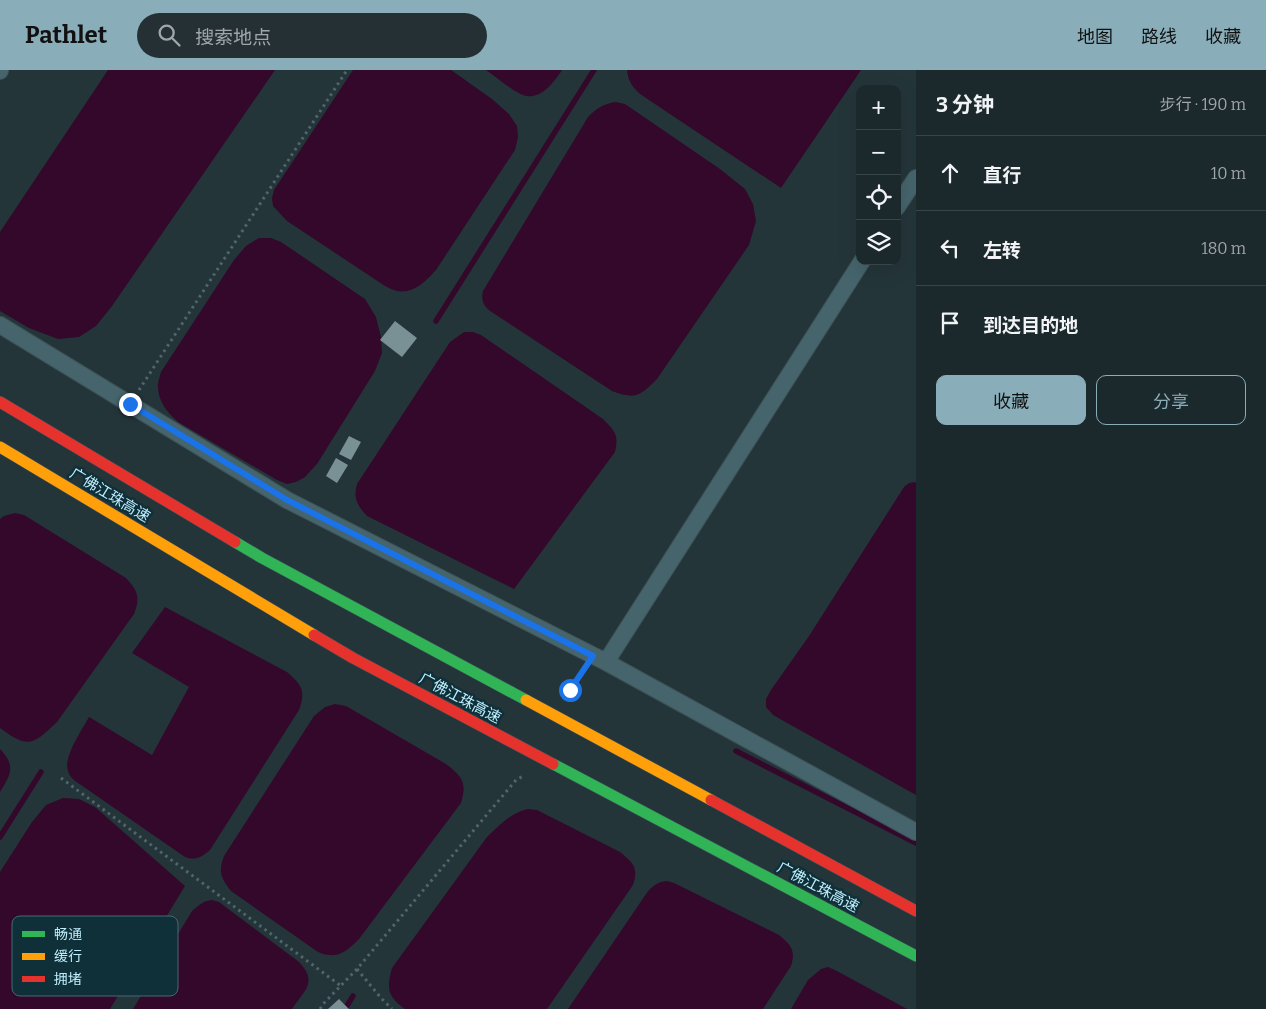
<!DOCTYPE html>
<html lang="zh">
<meta charset="utf-8">
<style>
body{margin:0;font-family:Bitter,"Noto Sans SC",serif;background:#243034;color:#f1f3f6}
.controls{position:absolute;right:15px;top:15px;display:grid;overflow:hidden;border-radius:10px;box-shadow:0 5px 20px #0002}
.controls button{width:45px;height:45px;display:grid;place-items:center;padding:0;border:0;border-bottom:1px solid #394448;background:#1b282c;color:#f1f3f6;font:25px sans-serif}
.stop{position:absolute;width:15px;height:15px;margin:-11px;border:4px solid #1a73e8;border-radius:50%;background:#fff}
.stop.end{background:#1a73e8;border-color:#fff;box-shadow:0 1px 5px #0008}
.list{margin:0;padding:0;list-style:none}
h2{display:flex;justify-content:space-between;align-items:center;height:65px;margin:0;padding:0 20px;font-size:21px}
h2 small{font-size:16px;font-weight:400;color:#a0a6a9}
.list li{display:grid;grid-template-columns:32px 1fr auto;gap:15px;align-items:center;box-sizing:border-box;height:75px;padding:0 20px;border-top:1px solid #394448}
.list b{display:block;font-size:19px;white-space:nowrap}
.list em{font-size:16px;font-style:normal;color:#a0a6a9}
.actions{display:flex;gap:10px;padding:15px 20px}
.actions a{flex:1;padding:11px 0;border:1px solid #89adb9;border-radius:10px;text-align:center;font-size:18px;color:#89adb9}
.actions .main{background:#89adb9;color:#111}
.icon{flex:none;width:28px;height:28px;fill:none;stroke:currentColor;stroke-width:2;stroke-linecap:round;stroke-linejoin:round}
.map{position:relative;flex:none;width:916px;height:939px;overflow:hidden}
header{display:flex;align-items:center;gap:30px;box-sizing:border-box;height:70px;padding:0 25px;background:#89adb9;color:#111}
header strong{font-size:24px}
nav{display:flex;gap:28px;margin-inline-start:auto;font-size:18px}
.search{width:350px;height:45px;background:#243034;display:flex;align-items:center;gap:12px;box-sizing:border-box;padding:0 18px;border-radius:28px;color:#a0a6a9;font-size:19px}
main{display:flex}
aside{flex:1;background:#1b282c}
.map>svg:first-child{display:block}
.water{fill:#33082b}
.lines{fill:none;stroke-linecap:round;stroke-linejoin:round}
.stream{stroke:#33082b;stroke-width:5.5}
.building{fill:#799194}
.street-casing{stroke:#3d5258;stroke-width:18}
.fast-casing{stroke:#3d5258;stroke-width:12}
.slow-casing{stroke:#3d5258;stroke-width:12}
.jam-casing{stroke:#3d5258;stroke-width:12}
.path{stroke:#50666c;stroke-width:3;stroke-dasharray:2.5 4;stroke-linecap:butt}
.street{stroke:#46646c;stroke-width:16}
.fast{stroke:#30b455;stroke-width:11}
.slow{stroke:#ff9f0a;stroke-width:11}
.jam{stroke:#e5322d;stroke-width:11}
.route{stroke:#1a73e8;stroke-width:6}
.labels{text-anchor:middle;stroke-width:5;stroke-linejoin:round;paint-order:stroke}
.street-label{font-size:15px;fill:#bfeefd;stroke:#0f3039}
.key{fill:#0f3039;stroke:#446974;stroke-width:1}
.key-label{font-size:14px;fill:#bfeefd}
</style>
<header>
<strong>Pathlet</strong>
<div class="search"><svg class="icon" aria-label="search" viewBox="0 0 24 24"><circle cx="10" cy="10" r="6"/><path d="M15 15l6 6"/></svg>搜索地点</div>
<nav><a>地图</a><a>路线</a><a>收藏</a></nav>
</header>
<main>
<div class="map">
<svg width="916" height="939" viewBox="0 0 916 939">
<rect width="100%" height="100%" fill="#24353a"/>
<path class="water" d="M108,0H275L112,236L96,256L79,267L58,269L29,258L0,241V162Z
M353,0H451L492,29L509,44L517,56L518,67L515,80L436,200C426,211 414,224 397,221C393,220 389,218 385,216L287,151L273,136L272,128L274,120Z
M486,0H562C555,11 542,29 526,26C516,24 495,6 486,0Z
M627,0H861L781,118L640,24C632,17 628,10 627,0Z
M616,32L625,34L720,99L745,119L753,134L756,151L749,175L657,309C640,326 635,330 612,321L490,241C483,235 481,230 483,221L588,47C597,38 603,34 616,32Z
M259,168H271L281,172L365,229L376,247L381,267L382,283L375,301L317,394L305,407L296,412L287,414L277,410L178,352C168,343 159,333 158,318C157,313 160,307 161,302L234,190L246,176Z
M464,262H473L481,265L603,349C615,361 619,365 615,382L514,519L367,446C357,435 353,429 357,414L450,272Z
M915,412L916,413V725L773,645L766,637V629L771,620L809,566L904,417L909,413Z
M15,443L24,445L126,508C137,520 141,527 134,544L57,652C33,675 28,679 0,658V449L4,446Z
M165,537L287,602C302,615 306,621 299,640L210,780C202,787 195,791 185,787L81,715C75,711 70,708 68,701C63,687 82,660 89,647L152,685L189,617L132,583Z
M335,634L346,636L446,694C463,707 467,713 461,733L359,869C346,882 337,890 318,882L231,821C221,808 218,802 224,786L314,646L325,637Z
M0,679C16,696 11,704 0,722Z
M63,728L79,729L95,737L185,816L110,939H0V802L32,752L46,735Z
M528,739L537,740L620,782C633,793 639,797 633,815L547,939H405C388,927 386,919 392,898L487,767C500,755 510,743 528,739Z
M667,811L674,813L779,865C791,875 796,880 791,896L763,939H568L646,824C652,816 657,812 667,811Z
M212,830L219,832L299,892C318,912 305,920 292,939H133L192,841C199,835 203,831 212,830Z
M828,897L835,900L907,939H791L808,910L821,899Z"/>
<g class="lines">
<path class="stream" d="M436,251L594,0
M736,681L916,773
M0,767L41,702
M345,939L353,926"/>
</g>
<path class="building" d="M395,251L417,268L402,287L380,270Z
M349,366L361,372L351,390L339,384Z
M336,388L348,395L337,413L326,406Z
M339,929L349,939H328Z"/>
<g class="lines">
<defs>
<path id="street" d="M0,1V0
M897,137L916,108
M0,255L287,430L606,592L916,762
M606,592L862,191"/>
<path id="fast" d="M235,472L262,488L526,630
M553,694L916,886"/>
<path id="slow" d="M0,377L314,565
M526,630L711,730"/>
<path id="jam" d="M0,332L235,472
M314,565L353,588L553,694
M711,730L916,841"/>
</defs>
<use href="#street" class="street-casing"/>
<use href="#fast" class="fast-casing"/>
<use href="#slow" class="slow-casing"/>
<use href="#jam" class="jam-casing"/>
<path class="path" d="M139,320L347,0
M564,625L569,620L584,598
M61,708L341,916
M357,899L381,928L392,939
M320,939L324,933L357,899L516,710L525,705"/>
<use href="#street" class="street"/>
<use href="#fast" class="fast"/>
<use href="#slow" class="slow"/>
<use href="#jam" class="jam"/>
</g>
<g class="lines">
<path class="route" d="M130,334L287,430L593,586L570,620"/>
</g>
<g class="labels">
<g class="street-label">
<text transform="translate(110 425) rotate(31)" y="5">广佛江珠高速</text>
<text transform="translate(460 628) rotate(28)" y="5">广佛江珠高速</text>
<text transform="translate(818 817) rotate(28)" y="5">广佛江珠高速</text>
</g>
</g>
<rect x="12" y="846" width="166" height="80" rx="8" class="key"/>
<rect x="22" y="861" width="23" height="6" fill="#30b455"/>
<rect x="22" y="883" width="23" height="7" fill="#ff9f0a"/>
<rect x="22" y="906" width="23" height="6" fill="#e5322d"/>
<g class="key-label">
<text x="54" y="869">畅通</text>
<text x="54" y="891">缓行</text>
<text x="54" y="914">拥堵</text>
</g>
</svg>
<div class="controls">
<button>+</button>
<button>−</button>
<button><svg class="icon" aria-label="locate" viewBox="0 0 24 24"><circle cx="12" cy="12" r="6"/><path d="M12 2v4M12 18v4M2 12h4M18 12h4"/></svg></button>
<button><svg class="icon" aria-label="layers" viewBox="0 0 24 24"><path d="M12 4l9 5-9 5-9-5zM3 14l9 5 9-5"/></svg></button>
</div>
<div class="stop" style="left:570px;top:620px"></div>
<div class="stop end" style="left:130px;top:334px"></div>
</div>
<aside>
<h2>3 分钟<small>步行 · 190 m</small></h2>
<ul class="list">
<li><svg class="icon" aria-label="ahead" viewBox="0 0 24 24"><path d="M12 20V5M6 11l6-6 6 6"/></svg><div><b>直行</b></div><em>10 m</em></li>
<li><svg class="icon" aria-label="left" viewBox="0 0 24 24"><path d="M17 20v-9H6M10 6l-5 5 5 5"/></svg><div><b>左转</b></div><em>180 m</em></li>
<li><svg class="icon" aria-label="arrive" viewBox="0 0 24 24"><path d="M6 21V4h12l-3 4 3 4H6"/></svg><div><b>到达目的地</b></div></li>
</ul>
<div class="actions"><a class="main">收藏</a><a>分享</a></div>
</aside>
</main>
